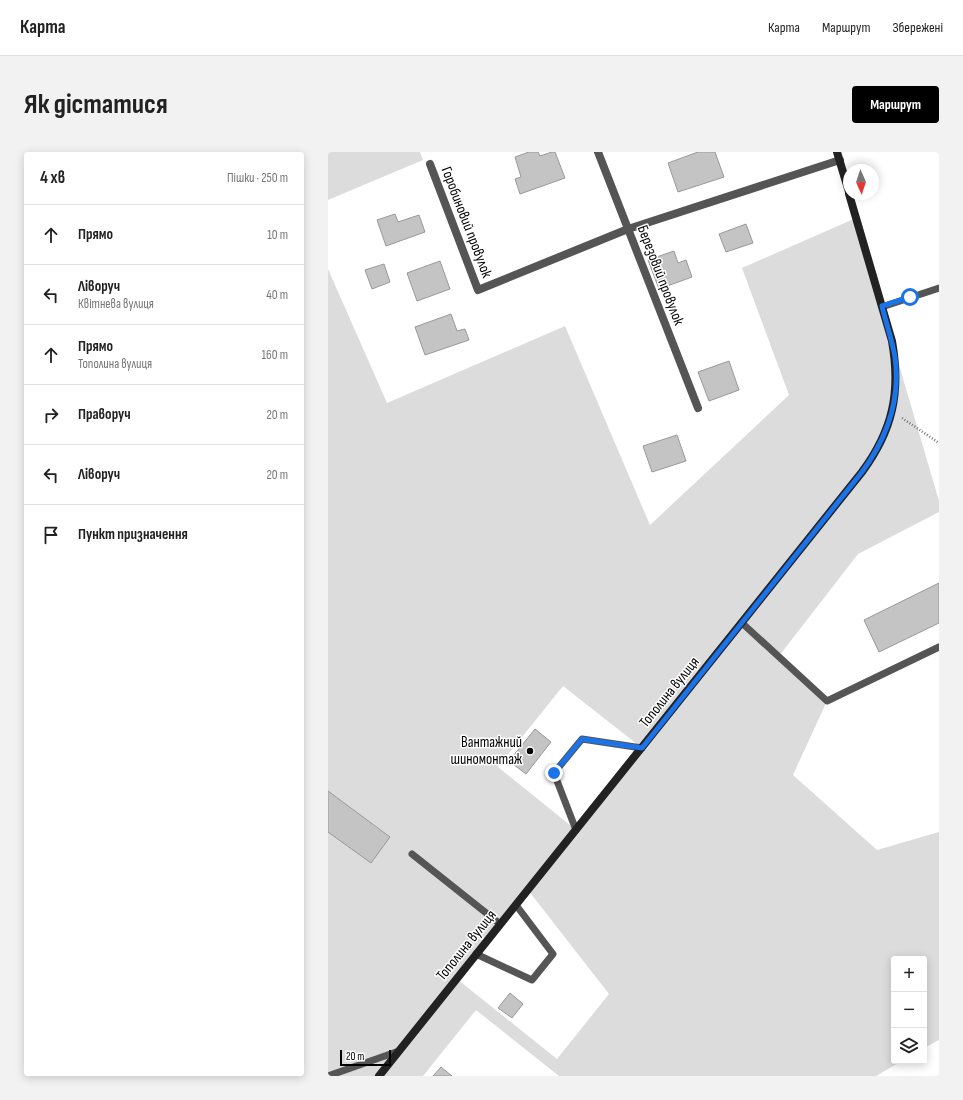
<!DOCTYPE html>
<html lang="uk">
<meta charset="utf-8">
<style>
body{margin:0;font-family:"Sofia Sans Condensed",sans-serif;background:#f2f2f2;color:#222}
.controls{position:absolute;right:12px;bottom:12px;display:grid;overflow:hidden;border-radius:4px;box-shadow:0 2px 10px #0003}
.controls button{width:36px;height:36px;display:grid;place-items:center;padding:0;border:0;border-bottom:1px solid #e0e0e0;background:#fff;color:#222;font:20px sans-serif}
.compass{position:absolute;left:515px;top:12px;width:36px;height:36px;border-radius:50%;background:#fff;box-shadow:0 2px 10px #0003;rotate:177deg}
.scale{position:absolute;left:12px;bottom:10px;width:51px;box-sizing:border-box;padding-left:4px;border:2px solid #000;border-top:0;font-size:11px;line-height:14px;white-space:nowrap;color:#000;-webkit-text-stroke:3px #fff;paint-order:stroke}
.stop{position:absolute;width:12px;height:12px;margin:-9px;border:3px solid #1a73e8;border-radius:50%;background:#fff}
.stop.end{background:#1a73e8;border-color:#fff;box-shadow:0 1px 4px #0008}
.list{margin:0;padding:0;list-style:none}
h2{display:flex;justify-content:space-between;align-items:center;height:52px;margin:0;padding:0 16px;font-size:17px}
h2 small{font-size:13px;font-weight:400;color:#767676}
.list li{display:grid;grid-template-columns:26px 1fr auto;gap:12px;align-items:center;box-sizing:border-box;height:60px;padding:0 16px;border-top:1px solid #e0e0e0}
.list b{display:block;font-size:15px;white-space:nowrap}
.list p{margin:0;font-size:13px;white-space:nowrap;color:#767676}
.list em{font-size:13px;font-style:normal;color:#767676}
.icon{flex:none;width:22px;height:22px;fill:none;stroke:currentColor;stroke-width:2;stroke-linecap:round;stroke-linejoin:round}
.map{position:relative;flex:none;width:611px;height:924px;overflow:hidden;border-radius:4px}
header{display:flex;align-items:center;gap:24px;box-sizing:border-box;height:56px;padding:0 20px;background:#fff;border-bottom:1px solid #e0e0e0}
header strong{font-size:19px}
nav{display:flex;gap:22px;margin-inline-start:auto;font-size:14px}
.intro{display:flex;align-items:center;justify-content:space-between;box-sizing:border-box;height:96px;padding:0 24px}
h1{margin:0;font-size:28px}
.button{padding:10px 18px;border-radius:4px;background:#000;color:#fff;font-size:14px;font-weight:700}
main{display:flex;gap:24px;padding:0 24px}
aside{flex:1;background:#fff;border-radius:4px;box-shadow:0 2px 10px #0003}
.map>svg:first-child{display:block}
.green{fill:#dcdcdc;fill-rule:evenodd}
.building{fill:#c4c4c4;stroke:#999}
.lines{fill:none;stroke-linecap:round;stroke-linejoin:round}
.path{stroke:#777;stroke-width:2.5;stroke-dasharray:1 2;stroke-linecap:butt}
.service{stroke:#555;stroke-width:7}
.minor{stroke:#555;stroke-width:8}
.secondary{stroke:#222;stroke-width:8}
.route{stroke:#1a73e8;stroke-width:5}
.poi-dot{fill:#000;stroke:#fff;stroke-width:1.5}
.labels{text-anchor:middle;stroke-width:3;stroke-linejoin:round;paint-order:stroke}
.street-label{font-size:15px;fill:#000;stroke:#fff}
.poi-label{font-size:15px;fill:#000;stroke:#fff;text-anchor:end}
</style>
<header>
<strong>Карта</strong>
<nav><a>Карта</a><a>Маршрут</a><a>Збережені</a></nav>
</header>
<div class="intro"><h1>Як дістатися</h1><a class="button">Маршрут</a></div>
<main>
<aside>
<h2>4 хв<small>Пішки · 250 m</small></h2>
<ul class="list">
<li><svg class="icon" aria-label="ahead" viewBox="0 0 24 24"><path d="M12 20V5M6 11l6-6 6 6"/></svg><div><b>Прямо</b></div><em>10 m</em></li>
<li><svg class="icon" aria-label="left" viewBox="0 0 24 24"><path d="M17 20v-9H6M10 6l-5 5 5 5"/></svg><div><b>Ліворуч</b><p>Квітнева вулиця</p></div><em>40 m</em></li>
<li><svg class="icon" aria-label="ahead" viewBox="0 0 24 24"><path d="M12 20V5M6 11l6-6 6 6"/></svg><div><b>Прямо</b><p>Тополина вулиця</p></div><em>160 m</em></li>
<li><svg class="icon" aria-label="right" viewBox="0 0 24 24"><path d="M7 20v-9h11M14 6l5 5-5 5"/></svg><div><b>Праворуч</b></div><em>20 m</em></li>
<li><svg class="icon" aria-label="left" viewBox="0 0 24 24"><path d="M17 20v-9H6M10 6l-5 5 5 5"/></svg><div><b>Ліворуч</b></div><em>20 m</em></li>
<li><svg class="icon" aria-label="arrive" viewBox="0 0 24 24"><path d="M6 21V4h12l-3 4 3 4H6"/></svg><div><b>Пункт призначення</b></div></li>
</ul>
</aside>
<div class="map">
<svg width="611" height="924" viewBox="0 0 611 924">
<rect width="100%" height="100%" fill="#fff"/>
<path class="green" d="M0,0H92L95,8L0,48Z
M528,66L564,189L611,349V360L530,402L451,504L499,549L465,623L549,698L611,680V888L596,896V807H566V909H574L548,924H231L148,858L95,924H0V117L59,251L237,174L322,373L461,243L414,116ZM235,534L314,596L248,678L170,615ZM200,738L281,842L229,907L129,827Z"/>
<path class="building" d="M201,0H210L212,4L224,0H227L237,26L192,42L187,27L193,25L187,5Z
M370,0H387L396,25L350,40L340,11Z
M67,62L70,70L91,63L97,80L58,94L49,68Z
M418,72L425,91L398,100L391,82Z
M346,99L350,111L358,108L364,125L331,137L320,108Z
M112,109L122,137L89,149L79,121Z
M56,112L62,130L44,137L37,118Z
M123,162L129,179L137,177L141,188L97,203L87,175Z
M401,209L411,238L381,249L370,220Z
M349,283L358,309L324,320L315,294Z
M611,431V471L551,500L536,468Z
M207,577L223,590L198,622L181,609Z
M0,639L62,685L43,711L0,680Z
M182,841L195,852L184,866L170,856Z
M113,915L124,924H105Z"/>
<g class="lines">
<path class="path" d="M574,266L611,291"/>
<path class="service" d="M554,155L611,136
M414,471L499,549L611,495
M248,678L226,621L254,587L314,596
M84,702L172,772
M148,802L204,828L225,802L188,753
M0,924L71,899"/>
<path class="minor" d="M270,0L370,256
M102,12L150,138L300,77L512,8"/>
<path class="secondary" d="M509,0L521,40
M51,924L534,320C565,278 573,240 564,189L521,42"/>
</g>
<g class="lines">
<path class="route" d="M226,621L254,587L314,596L534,320C559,286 573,248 567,205C564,188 558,171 554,154L582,145"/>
</g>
<circle class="poi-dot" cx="202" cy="599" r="4"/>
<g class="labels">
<g class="street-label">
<text transform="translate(139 70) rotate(69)" y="5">Горобиновий провулок</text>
<text transform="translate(333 123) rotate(69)" y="5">Березовий провулок</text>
<text transform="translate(341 540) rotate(-51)" y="5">Тополина вулиця</text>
<text transform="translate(138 793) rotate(-51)" y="5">Тополина вулиця</text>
</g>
<g class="poi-label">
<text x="194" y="595">Вантажний<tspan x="194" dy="17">шиномонтаж</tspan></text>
</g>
</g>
</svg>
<div class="controls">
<button>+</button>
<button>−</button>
<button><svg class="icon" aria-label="layers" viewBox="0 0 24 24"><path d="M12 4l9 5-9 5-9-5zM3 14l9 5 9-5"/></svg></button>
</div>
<svg class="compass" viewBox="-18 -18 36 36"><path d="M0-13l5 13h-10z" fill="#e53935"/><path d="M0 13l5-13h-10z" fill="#767676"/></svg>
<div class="scale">20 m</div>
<div class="stop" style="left:582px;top:145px"></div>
<div class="stop end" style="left:226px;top:621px"></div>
</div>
</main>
